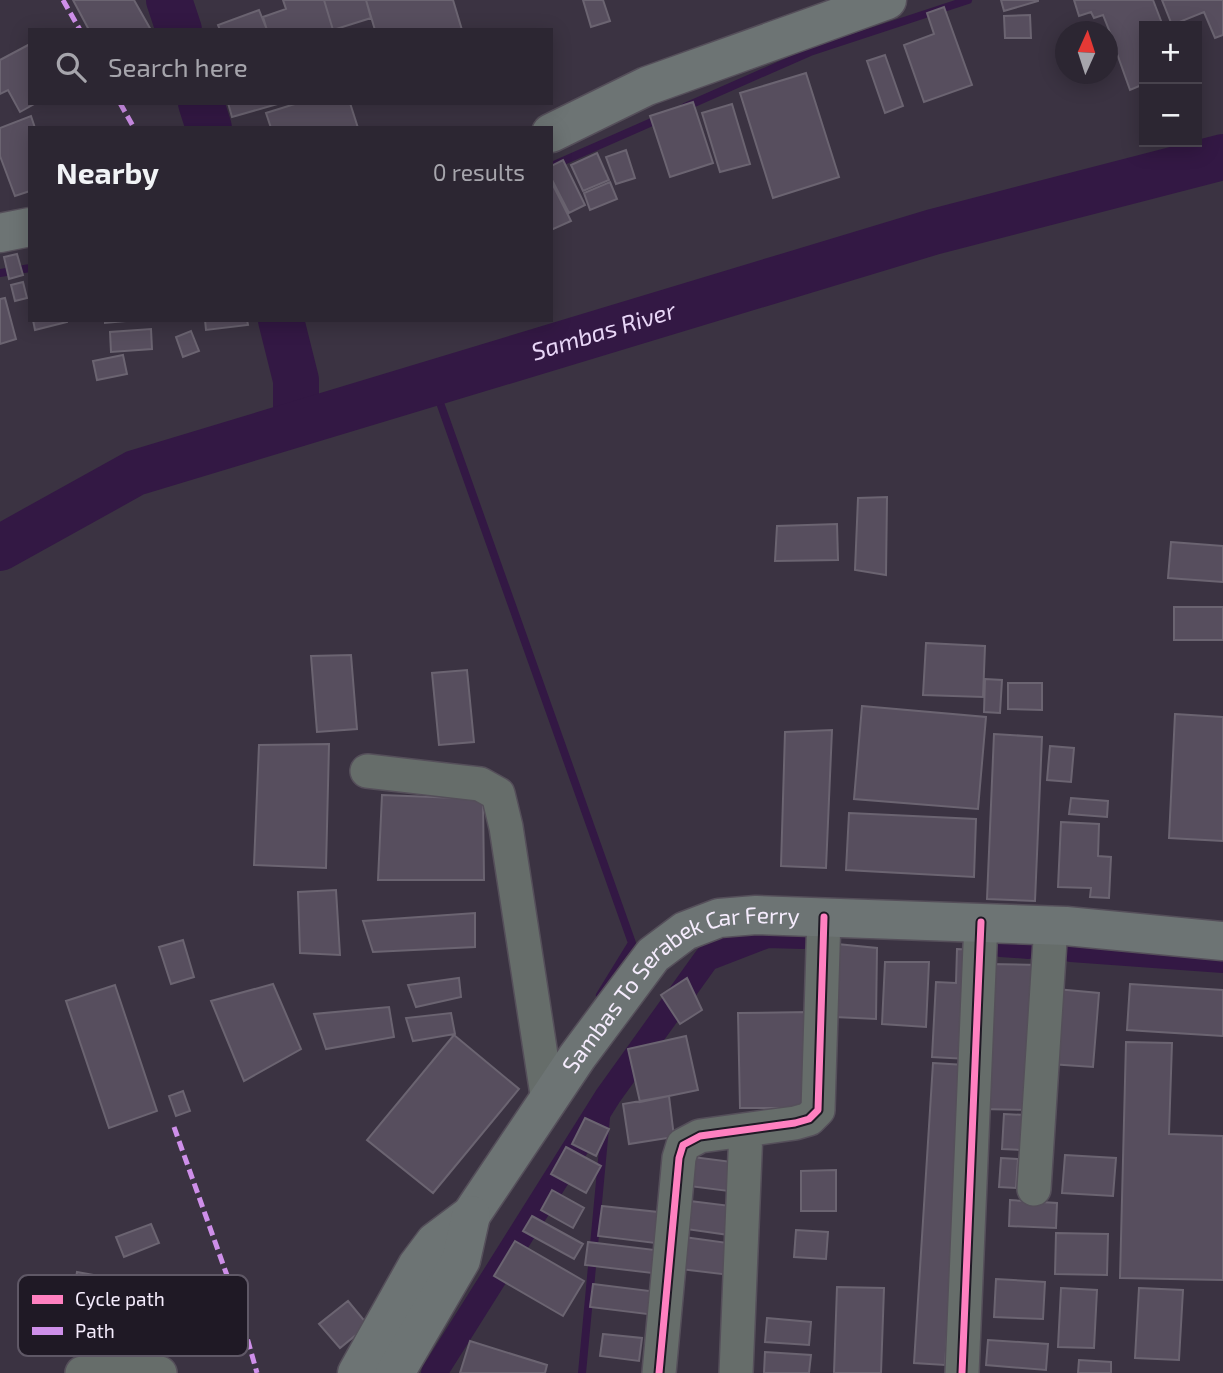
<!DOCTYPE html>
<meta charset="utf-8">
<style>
body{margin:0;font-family:"Exo 2",sans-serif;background:#38323e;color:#f1f3f6}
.controls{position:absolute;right:21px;top:21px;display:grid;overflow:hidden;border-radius:0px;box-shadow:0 4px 18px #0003}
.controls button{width:63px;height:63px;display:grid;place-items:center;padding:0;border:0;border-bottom:2px solid #48434d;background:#2c2632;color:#f1f3f6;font:35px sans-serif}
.compass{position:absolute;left:1055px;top:21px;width:63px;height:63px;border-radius:50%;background:#2c2632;box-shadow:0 4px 18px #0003;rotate:3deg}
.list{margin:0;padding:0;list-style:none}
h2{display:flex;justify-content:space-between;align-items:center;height:91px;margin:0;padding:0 28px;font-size:30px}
h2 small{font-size:23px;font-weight:400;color:#a6a5ac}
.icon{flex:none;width:38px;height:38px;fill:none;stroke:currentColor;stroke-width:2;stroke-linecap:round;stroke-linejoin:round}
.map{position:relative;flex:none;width:1223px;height:1373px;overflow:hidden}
.search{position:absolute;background:#2c2632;box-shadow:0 4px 18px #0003;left:28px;top:28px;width:525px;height:77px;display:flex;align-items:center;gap:18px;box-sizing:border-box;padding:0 24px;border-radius:0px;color:#a6a5ac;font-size:26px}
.panel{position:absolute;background:#2c2632;box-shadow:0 4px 18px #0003;left:28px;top:126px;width:525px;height:196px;border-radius:0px}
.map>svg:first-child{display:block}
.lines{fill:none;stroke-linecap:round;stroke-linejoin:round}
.stream{stroke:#331844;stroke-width:8}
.canal{stroke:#331844;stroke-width:26}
.river{stroke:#331844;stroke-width:46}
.building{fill:#574e5e;stroke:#6b6471;stroke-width:2}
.minor-casing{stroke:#554f5a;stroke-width:36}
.highway-casing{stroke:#554f5a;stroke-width:41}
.minor{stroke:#666d6a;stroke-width:33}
.highway{stroke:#6d7474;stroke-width:38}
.quiet{stroke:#ce8fe9;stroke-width:5;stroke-dasharray:10 5;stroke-linecap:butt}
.cycleway-casing{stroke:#1f1925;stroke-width:11}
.cycleway{stroke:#ff80c0;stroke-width:7}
.labels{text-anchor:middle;stroke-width:5;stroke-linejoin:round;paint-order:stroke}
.street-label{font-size:23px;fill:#f5ecfd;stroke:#1f1925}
.water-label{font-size:24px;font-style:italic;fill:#e8d6f7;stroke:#1f1925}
.key{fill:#1f1925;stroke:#5f5866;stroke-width:2}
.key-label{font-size:19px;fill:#f5ecfd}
</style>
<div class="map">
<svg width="1223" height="1373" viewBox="0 0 1223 1373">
<rect width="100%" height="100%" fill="#3b3342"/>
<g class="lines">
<path class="stream" d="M685,107L810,52L968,0
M554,165L661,118
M0,273L30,268
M433,383L632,943L600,995
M582,1373L608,1096"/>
<path class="canal" d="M1001,944L1029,946
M1071,949L1223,960
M434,1373L608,1096L707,958L767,935L803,936"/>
<g class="river">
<path d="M169,0L179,30"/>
<path d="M201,103L209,128"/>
<path d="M281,320L296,380V424"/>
<path id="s1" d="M0,548L135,473L933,232L1223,157"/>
</g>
</g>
<path class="building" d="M73,0H134L151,30H89Z
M283,0H324L333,30H267L263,17L286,9Z
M324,0H366L371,18L333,30Z
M366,0H453L462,30H375Z
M583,0H603L610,21L591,27Z
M1001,0H1038V1L1004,11Z
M1074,0H1153L1163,26H1144V84L1130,90L1115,48L1108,51V36L1111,35L1103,15L1094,18L1091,12L1079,16Z
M1162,0H1223V35L1215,38L1204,12L1172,25Z
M944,7L972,85L924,102L904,45L934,34L927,13Z
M259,10L267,30H220L218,25Z
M1030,15L1031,38H1005L1004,16Z
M30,44V103H36L20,112L8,90L0,94V60Z
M885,55L903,106L885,113L867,61Z
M806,73L839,177L773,198L740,93Z
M693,102L713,163L670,177L650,116Z
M228,103H281L232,117Z
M298,103H350L358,128H271L266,113Z
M732,104L750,164L720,172L702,113Z
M31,116L35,128H30V191L15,196L0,156V128Z
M626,150L635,178L616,184L606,157Z
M597,153L609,180L583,191L571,165Z
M563,160L585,205L569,213L551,178V166Z
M551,181L571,221L551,230Z
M610,182L617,199L590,210L584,193Z
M17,254L23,275L9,279L4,257Z
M23,282L27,298L15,301L11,285Z
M5,298L16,339L0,344V299Z
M33,320H67V322L35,330Z
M105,320H137L105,323Z
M205,320H247L248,325L206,330Z
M151,329L152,349L111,352L110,332Z
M191,331L199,351L183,357L176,337Z
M123,355L127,374L97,380L93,361Z
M887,497L886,575L855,570L858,498Z
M837,524L838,560L775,561L777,526Z
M1171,542L1223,546V582L1168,578Z
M1174,607H1223V640H1174Z
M926,643L985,646L983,697L923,695Z
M351,655L357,729L317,732L311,656Z
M467,670L474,742L439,745L432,673Z
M985,679L1002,680L1000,713L984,712Z
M1008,683H1042V710L1008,709Z
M862,706L986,717L978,809L854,799Z
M1175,714L1223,717V841L1169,838Z
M832,730L826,868L781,866L785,732Z
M994,734L1042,737L1035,901L987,899Z
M329,744L326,868L254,865L259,745Z
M1050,746L1074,748L1071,782L1047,780Z
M382,795L483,799L484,880H378Z
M1071,798L1108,801L1107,817L1069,814Z
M849,813L976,819L974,877L846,870Z
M1061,822L1099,824L1098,856L1111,857L1109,898L1090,897L1091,888L1058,887Z
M336,890L340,955L300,953L298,892Z
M475,913V947L373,952L363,921Z
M183,940L194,977L171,984L159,947Z
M837,944L877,948L876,1019L835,1017Z
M957,949L974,950L968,1059L932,1057L936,982L956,983Z
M885,962H929L926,1027L882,1024Z
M989,964L1038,965L1031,1110L981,1109Z
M459,978L461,997L416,1007L408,985Z
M687,978L702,1010L680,1024L661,995Z
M273,984L301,1049L244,1081L211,1001Z
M1130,984L1223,990V1036L1127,1030Z
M115,985L157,1111L109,1128L66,1001Z
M1056,989L1099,993L1093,1067L1050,1064Z
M389,1007L394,1037L326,1049L314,1014Z
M809,1012L814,1108H740L738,1013Z
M451,1013L455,1034L413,1041L406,1018Z
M454,1035L519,1089L433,1193L367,1140Z
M686,1036L698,1090L640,1102L628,1049Z
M1126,1042L1172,1043L1169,1134L1223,1136V1280L1120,1278Z
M933,1063L965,1065L945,1365L914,1363Z
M183,1091L190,1111L176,1116L169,1096Z
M669,1096L674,1137L629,1144L623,1104Z
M1004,1114L1026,1115L1024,1150L1002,1149Z
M585,1118L609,1129L596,1156L572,1144Z
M566,1147L601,1166L586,1193L551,1174Z
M1065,1155L1116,1158L1113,1196L1062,1193Z
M693,1157L740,1163L736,1192L689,1186Z
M1001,1158L1018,1159L1016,1188L999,1187Z
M836,1170V1211H801V1171Z
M552,1190L584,1208L573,1228L541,1210Z
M1010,1200L1057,1203L1056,1228L1009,1226Z
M690,1201L739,1207L736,1236L686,1229Z
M602,1206L658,1212L655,1243L598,1236Z
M532,1216L583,1244L574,1259L523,1231Z
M151,1224L159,1243L124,1257L116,1237Z
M796,1230L828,1232L826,1259L794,1257Z
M1056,1233L1108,1234L1107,1275L1055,1274Z
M684,1237L735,1244L730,1275L680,1269Z
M515,1241L584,1281L563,1316L494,1276Z
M588,1242L655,1250L652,1273L585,1265Z
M77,1272L144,1284L137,1328L69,1316Z
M996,1279L1045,1282L1043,1319L994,1317Z
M593,1284L658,1292L655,1315L590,1307Z
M837,1287L884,1288L881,1373H834Z
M1061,1288L1097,1290L1094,1348L1058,1347Z
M1139,1288L1183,1290L1179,1360L1135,1358Z
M348,1301L368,1325L340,1348L319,1324Z
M767,1318L811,1322L809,1345L765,1342Z
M603,1334L642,1338L639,1361L600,1356Z
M988,1340L1048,1344L1046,1370L986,1365Z
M470,1341L547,1365L545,1373H460Z
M765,1352L811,1355L809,1373H764Z
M1079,1360L1111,1362V1373H1078Z"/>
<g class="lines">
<defs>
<path id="minor" d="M367,771L480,784L498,794L506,827L548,1101
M1034,1189L1051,925
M82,1373L123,1367L160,1373
M659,1373L679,1158L683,1145L700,1136L795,1123L809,1119L818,1110L824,917
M736,1373L746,1130
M962,1373L981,922"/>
<g id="highway">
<path d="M551,133L647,86L887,0"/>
<path d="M0,233L30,227"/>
<path id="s2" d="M357,1373L417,1266L435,1242L471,1215L577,1057L653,955L685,931L719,918L756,915L1066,926L1223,941"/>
<path d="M395,1373L461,1260L471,1215"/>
</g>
</defs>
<use href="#minor" class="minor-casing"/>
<use href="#highway" class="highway-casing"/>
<use href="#minor" class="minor"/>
<use href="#highway" class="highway"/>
<path class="quiet" d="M63,0L80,30
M120,103L134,128
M174,1127L239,1309L257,1373"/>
<defs>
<path id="cycleway" d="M659,1373L679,1158L683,1145L700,1136L795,1123L809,1119L818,1110L824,917
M962,1373L981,922"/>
</defs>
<use href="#cycleway" class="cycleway-casing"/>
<use href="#cycleway" class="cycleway"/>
</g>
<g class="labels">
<g class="street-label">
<text dy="8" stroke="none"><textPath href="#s2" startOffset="522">Sambas To Serabek Car Ferry</textPath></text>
</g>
<g class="water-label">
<text dy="8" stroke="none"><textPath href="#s1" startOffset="644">Sambas River</textPath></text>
</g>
</g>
<rect x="18" y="1275" width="230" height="81" rx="10" class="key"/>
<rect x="32" y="1295" width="31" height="9" fill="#ff80c0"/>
<rect x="32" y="1327" width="31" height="8" fill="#ce8fe9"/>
<g class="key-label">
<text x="75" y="1306">Cycle path</text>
<text x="75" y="1338">Path</text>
</g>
</svg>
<div class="controls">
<button>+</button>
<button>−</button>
</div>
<svg class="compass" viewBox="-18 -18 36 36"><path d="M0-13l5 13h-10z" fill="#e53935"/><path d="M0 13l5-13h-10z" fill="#a6a5ac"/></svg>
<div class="search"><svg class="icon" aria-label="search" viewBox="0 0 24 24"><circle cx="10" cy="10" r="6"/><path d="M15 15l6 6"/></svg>Search here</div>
<section class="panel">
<h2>Nearby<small>0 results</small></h2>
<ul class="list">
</ul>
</section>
</div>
